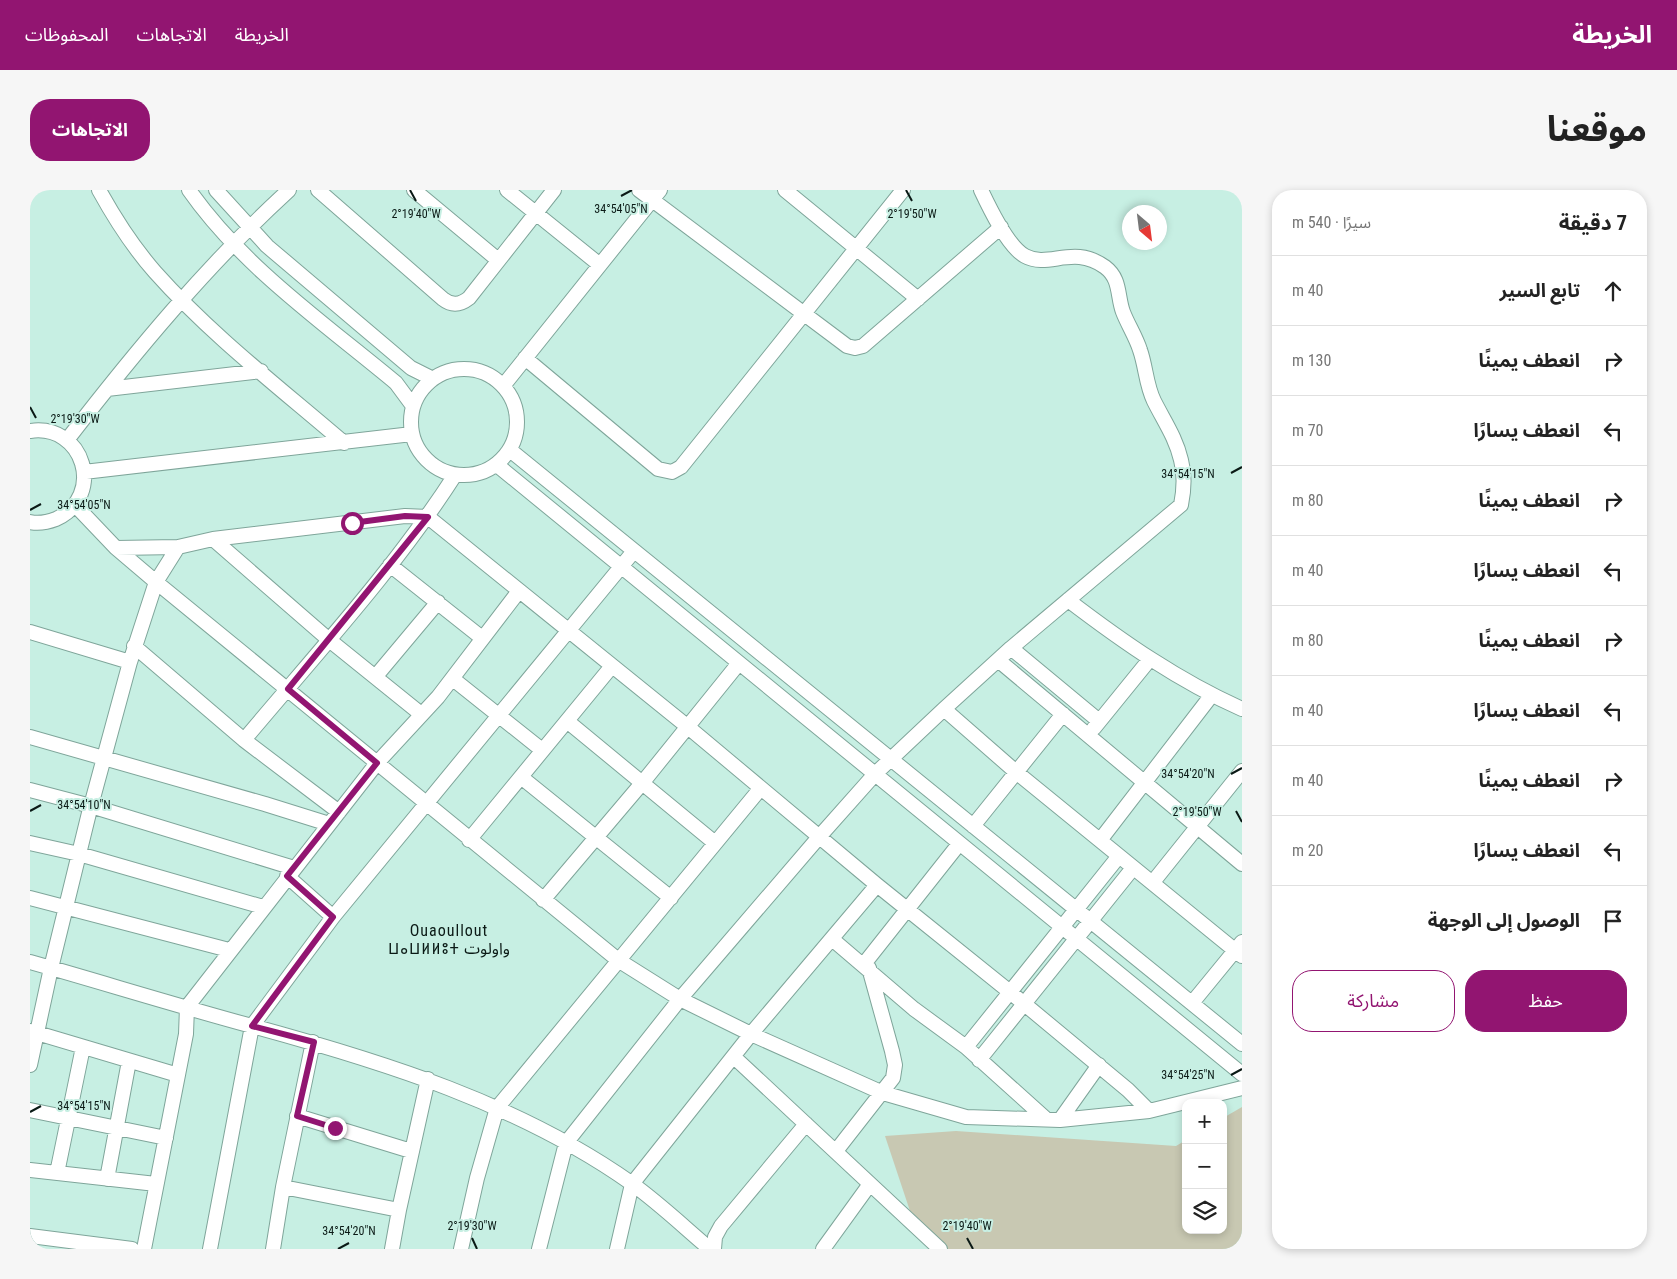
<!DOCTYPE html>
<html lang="ar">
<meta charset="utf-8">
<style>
body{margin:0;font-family:"Roboto Condensed","Noto Sans Arabic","Noto Sans Tifinagh",sans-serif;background:#f6f6f6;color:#222;direction:rtl}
.controls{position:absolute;right:15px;bottom:15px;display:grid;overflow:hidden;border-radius:10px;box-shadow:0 2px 8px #0003}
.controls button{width:45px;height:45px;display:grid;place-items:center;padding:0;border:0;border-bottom:1px solid #e0e0e0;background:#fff;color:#222;font:25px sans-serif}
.compass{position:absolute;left:1092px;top:15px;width:45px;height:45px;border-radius:50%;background:#fff;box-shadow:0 2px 8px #0003;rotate:152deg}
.stop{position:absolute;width:15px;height:15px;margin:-11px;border:4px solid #921571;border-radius:50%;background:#fff}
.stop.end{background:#921571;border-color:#fff;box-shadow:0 1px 5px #0008}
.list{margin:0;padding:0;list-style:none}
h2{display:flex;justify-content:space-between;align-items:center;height:65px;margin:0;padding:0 20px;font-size:21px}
h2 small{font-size:16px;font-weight:400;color:#767676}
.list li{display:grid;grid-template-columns:32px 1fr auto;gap:15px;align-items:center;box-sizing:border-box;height:70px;padding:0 20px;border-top:1px solid #e0e0e0}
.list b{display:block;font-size:19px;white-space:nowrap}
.list em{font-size:16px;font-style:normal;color:#767676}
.actions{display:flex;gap:10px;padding:15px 20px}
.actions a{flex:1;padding:11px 0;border:1px solid #921571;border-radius:20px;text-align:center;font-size:18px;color:#921571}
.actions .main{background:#921571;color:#fff}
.icon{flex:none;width:28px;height:28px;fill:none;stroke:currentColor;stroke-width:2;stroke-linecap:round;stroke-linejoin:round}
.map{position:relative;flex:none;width:1212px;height:1059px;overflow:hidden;direction:ltr;border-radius:20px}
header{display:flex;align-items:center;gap:30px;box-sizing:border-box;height:70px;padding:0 25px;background:#921571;color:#fff}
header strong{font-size:24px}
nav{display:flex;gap:28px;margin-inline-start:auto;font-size:18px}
.intro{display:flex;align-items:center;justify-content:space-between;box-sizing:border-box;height:120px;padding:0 30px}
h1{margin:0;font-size:35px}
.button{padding:12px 22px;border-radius:20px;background:#921571;color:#fff;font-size:18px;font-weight:700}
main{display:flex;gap:30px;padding:0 30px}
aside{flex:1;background:#fff;border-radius:20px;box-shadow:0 2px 8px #0003}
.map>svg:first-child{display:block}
.green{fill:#c8c8b2}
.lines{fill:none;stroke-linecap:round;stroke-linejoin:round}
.street-casing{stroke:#7fa59a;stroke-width:16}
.street{stroke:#fff;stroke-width:14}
.route{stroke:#921571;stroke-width:6}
.ticks{fill:none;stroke:#0b1a16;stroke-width:2}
.labels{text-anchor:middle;stroke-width:4;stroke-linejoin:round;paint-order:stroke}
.quarter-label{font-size:16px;letter-spacing:1px;fill:#0b1a16;stroke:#c7efe3}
.ticks-label{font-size:12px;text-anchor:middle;fill:#0b1a16;stroke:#c7efe3;stroke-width:4;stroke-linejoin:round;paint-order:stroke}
</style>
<header>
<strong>الخريطة</strong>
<nav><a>الخريطة</a><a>الاتجاهات</a><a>المحفوظات</a></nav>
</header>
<div class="intro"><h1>موقعنا</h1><a class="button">الاتجاهات</a></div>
<main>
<aside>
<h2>7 دقيقة<small>سيرًا · 540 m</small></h2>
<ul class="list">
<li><svg class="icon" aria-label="ahead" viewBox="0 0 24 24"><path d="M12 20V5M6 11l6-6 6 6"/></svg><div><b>تابع السير</b></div><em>40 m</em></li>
<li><svg class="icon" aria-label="right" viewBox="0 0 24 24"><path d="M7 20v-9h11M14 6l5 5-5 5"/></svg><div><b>انعطف يمينًا</b></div><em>130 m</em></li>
<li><svg class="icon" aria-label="left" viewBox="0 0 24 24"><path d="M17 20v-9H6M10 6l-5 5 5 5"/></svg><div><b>انعطف يسارًا</b></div><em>70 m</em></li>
<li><svg class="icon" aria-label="right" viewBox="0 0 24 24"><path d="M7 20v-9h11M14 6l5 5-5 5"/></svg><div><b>انعطف يمينًا</b></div><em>80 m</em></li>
<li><svg class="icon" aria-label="left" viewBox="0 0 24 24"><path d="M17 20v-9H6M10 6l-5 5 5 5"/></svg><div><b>انعطف يسارًا</b></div><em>40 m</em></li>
<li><svg class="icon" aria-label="right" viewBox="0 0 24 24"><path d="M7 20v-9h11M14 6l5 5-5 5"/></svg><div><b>انعطف يمينًا</b></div><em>80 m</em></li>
<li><svg class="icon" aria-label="left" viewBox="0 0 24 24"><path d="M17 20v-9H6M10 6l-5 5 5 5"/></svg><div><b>انعطف يسارًا</b></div><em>40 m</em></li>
<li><svg class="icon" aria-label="right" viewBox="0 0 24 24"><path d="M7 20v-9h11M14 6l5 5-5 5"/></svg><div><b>انعطف يمينًا</b></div><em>40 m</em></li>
<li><svg class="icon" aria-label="left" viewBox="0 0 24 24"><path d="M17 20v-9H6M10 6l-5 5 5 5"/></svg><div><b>انعطف يسارًا</b></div><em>20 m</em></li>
<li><svg class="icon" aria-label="arrive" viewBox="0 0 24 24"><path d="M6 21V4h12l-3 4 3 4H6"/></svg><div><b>الوصول إلى الوجهة</b></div></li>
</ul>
<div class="actions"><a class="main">حفظ</a><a>مشاركة</a></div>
</aside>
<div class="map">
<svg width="1212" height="1059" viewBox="0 0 1212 1059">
<rect width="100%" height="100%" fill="#c7efe3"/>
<path class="green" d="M1212,917V1059H918L880,1021L855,946L926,941L1146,956L1156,950V1040H1193V928Z"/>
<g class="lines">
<defs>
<path id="street" d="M69,0C85,29 103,57 125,82C181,145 250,198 314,253
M159,0C213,77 294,133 366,193L383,216
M186,0L237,56L381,178L403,189
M288,0L413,109C422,116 430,115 439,108L524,0
M384,0L468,70
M477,0L570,75
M609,0L817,156L825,158L833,156L971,37
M755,0L888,109
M495,168L628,279L642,282L651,277L873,0
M381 232a53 53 0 1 1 106 0a53 53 0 1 1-106 0Z
M473,196L630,0
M77,199L231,181
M0,241C54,233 76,306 26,329C18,332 9,334 0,332
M37,250C105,162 177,75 259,0
M480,260L1212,854
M467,275L1212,884
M54,282L382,244
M45,315L86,358L126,392L588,770L650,809L721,844L853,903L936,927L1030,930L1119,921L1212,898
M183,349L298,449L391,524
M86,358L148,357L183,349L375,326L398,327L658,537L847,695L980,802L1098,900L1119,921
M360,375L452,448
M1038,410C1093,452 1149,491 1212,519
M0,442L100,472
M104,456L214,550L309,622
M981,458L1069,531
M968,470L1212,674
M346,486L408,412
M423,489L512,560
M914,519L986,582L1212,766
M537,531L685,653
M1064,538L1120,469
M0,547L235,614L299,634
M214,550C286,464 364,380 425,285
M491,587L641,708
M0,600L61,616L264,678
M943,636L1033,524
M1071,649L1181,506
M439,650L582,476
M0,653L49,664L233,717
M257,686L303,727
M1123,692L1212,581
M0,708L199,760
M513,710L613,592L709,473
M802,749L884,819L936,857L1016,929
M0,772C74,793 148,816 222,836C354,872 489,914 601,993C629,1013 654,1037 680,1059
M834,774L929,654
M1162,813L1212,752
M0,841L148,885
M936,857L1089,666
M704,867L910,1059
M949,870L1103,678
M0,875L21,778L59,623L100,472L126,392L148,357
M0,920L136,948
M267,926L381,961
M1030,930L1069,875
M806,961L863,888L865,875L862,861L839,778
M0,980L126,994
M27,983L53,857
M77,989L99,871
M253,997L369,1020
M0,1046L102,1059
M114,1059L156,844L157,817L347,573L408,507L489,401
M180,1059L222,836L303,727L604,361
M243,1059L253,997L283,852
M362,1059L369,1020L398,889
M431,1059L447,988L467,918L730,599
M509,1059L536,953L650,809L789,647L845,584L914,519L981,458L1151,315C1154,300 1155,285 1151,270C1146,248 1134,231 1124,211C1116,195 1116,177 1110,160C1106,147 1098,135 1093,122C1087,106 1091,89 1075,77C1043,54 1019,79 995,66C978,57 959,17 951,0
M587,1059L602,994L721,844L847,695
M684,1059L685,1047L691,1036L776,934
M793,1059L840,994"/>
</defs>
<use href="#street" class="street-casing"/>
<use href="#street" class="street"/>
</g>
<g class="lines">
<path class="route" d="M305,938L267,926L284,852L222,836L303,727L257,686L347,573L258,499L398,327L375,326L322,333"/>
</g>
<path class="ticks" d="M380,0L386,11M876,0L882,11M591,6L602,0M0,217L6,228M1201,283L1212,277M0,320L11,314M1201,584L1212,578M0,621L11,615M1206,621L1212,632M1201,885L1212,879M0,922L11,916M442,1048L447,1059M937,1048L943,1059M308,1059L319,1053"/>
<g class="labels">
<g class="quarter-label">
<text x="419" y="746">Ouaoullout<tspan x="419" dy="18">ⵡⴰⵡⵍⵍⵓⵜ واولوت</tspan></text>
</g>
</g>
<g class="ticks-label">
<text x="591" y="23">34°54'05"N</text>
<text x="386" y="28">2°19'40"W</text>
<text x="882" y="28">2°19'50"W</text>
<text x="45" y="233">2°19'30"W</text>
<text x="1158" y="288">34°54'15"N</text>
<text x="54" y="319">34°54'05"N</text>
<text x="1158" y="588">34°54'20"N</text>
<text x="54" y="619">34°54'10"N</text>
<text x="1167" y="626">2°19'50"W</text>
<text x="1158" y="889">34°54'25"N</text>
<text x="54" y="920">34°54'15"N</text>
<text x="442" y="1040">2°19'30"W</text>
<text x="937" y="1040">2°19'40"W</text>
<text x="319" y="1045">34°54'20"N</text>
</g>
</svg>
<div class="controls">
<button>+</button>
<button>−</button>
<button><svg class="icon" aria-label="layers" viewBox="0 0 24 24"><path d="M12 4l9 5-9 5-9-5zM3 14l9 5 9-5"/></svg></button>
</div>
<svg class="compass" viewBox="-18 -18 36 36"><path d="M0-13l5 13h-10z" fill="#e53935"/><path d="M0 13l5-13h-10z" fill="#767676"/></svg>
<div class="stop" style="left:322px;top:333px"></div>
<div class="stop end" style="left:305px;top:938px"></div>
</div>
</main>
